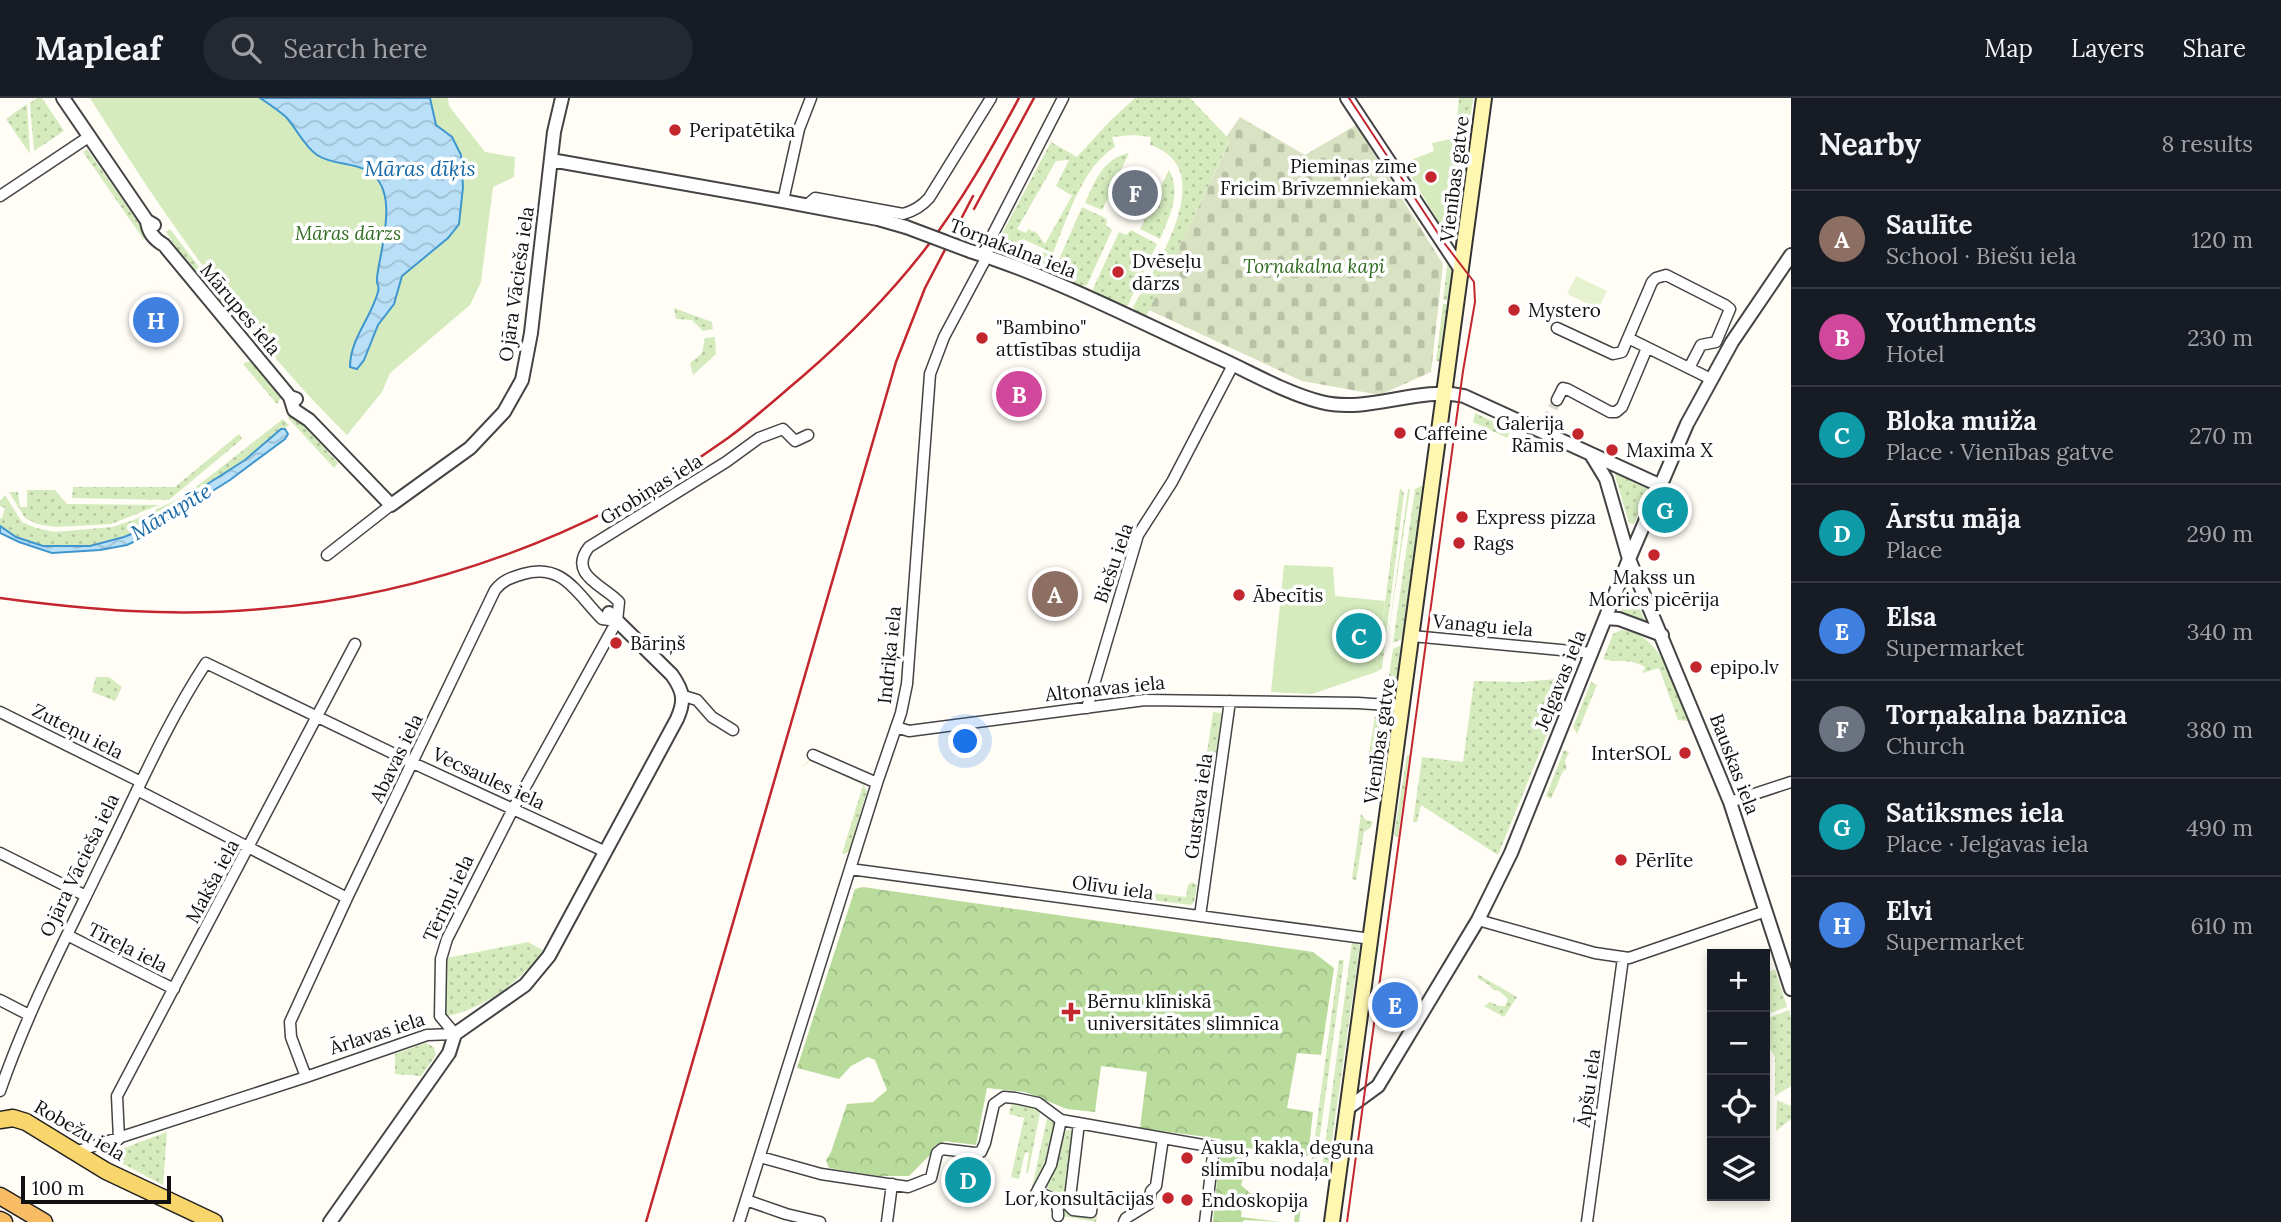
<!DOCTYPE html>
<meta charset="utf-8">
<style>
body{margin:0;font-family:Lora,serif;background:#242831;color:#f1f3f6}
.controls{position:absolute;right:21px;bottom:21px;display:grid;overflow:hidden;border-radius:0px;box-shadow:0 4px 10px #0003}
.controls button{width:63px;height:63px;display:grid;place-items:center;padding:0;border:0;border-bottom:2px solid #363941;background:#171b24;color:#f1f3f6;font:35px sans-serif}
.scale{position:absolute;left:21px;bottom:18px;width:150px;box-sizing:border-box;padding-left:7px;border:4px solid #111;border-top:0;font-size:19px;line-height:24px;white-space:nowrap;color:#111;-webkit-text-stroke:5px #fff;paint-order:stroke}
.you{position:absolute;left:966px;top:644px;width:24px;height:24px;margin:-18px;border:5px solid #fff;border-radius:50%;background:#1a73e8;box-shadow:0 0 0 10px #1a73e833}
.badge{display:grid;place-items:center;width:46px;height:46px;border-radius:50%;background:#ea580c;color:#fff;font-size:23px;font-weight:700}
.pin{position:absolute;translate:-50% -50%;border:4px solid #fff;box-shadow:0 2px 7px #0006}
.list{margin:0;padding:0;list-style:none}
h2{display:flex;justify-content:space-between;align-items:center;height:91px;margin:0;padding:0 28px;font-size:30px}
h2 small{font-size:23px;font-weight:400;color:#9ea1a6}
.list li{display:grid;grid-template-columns:46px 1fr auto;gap:21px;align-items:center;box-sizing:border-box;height:98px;padding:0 28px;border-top:2px solid #363941}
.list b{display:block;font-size:26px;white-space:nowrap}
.list p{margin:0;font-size:23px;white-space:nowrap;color:#9ea1a6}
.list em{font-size:23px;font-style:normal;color:#9ea1a6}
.icon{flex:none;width:38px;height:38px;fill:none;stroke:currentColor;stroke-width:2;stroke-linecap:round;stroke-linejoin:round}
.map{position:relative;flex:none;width:1791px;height:1124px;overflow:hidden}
header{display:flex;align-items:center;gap:42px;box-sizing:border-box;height:98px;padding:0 35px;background:#171b24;border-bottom:2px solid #363941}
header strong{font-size:33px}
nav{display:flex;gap:38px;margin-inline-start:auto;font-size:24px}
.search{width:490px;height:63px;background:#242831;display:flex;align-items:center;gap:18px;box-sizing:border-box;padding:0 24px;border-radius:38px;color:#9ea1a6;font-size:26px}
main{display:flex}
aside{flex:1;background:#171b24}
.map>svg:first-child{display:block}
.grass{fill:url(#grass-dots);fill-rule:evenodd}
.forest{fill:url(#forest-crowns)}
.cemetery{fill:url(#cemetery-stones)}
.park{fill:#d5ebbd}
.pitch{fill:#e6f2cf}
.water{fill:url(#water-waves);stroke:#3f96cf;stroke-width:2}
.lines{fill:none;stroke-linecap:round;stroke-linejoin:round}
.minor-tunnel{stroke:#dbdad3;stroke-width:10;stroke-dasharray:10 5;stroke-linecap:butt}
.minor-casing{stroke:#444;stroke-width:13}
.tertiary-casing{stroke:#444;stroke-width:16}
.secondary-casing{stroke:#333;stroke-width:18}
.primary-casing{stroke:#222;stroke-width:19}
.trunk-casing{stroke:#222;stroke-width:19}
.minor{stroke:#fff;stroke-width:10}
.tertiary{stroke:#fff;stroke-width:12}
.secondary{stroke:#fff6b0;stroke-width:14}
.primary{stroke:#f9d66b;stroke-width:16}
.trunk{stroke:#f7bc64;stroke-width:16}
.tram{stroke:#c4262e;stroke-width:2}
.rail{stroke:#c4262e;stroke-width:2.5}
.tertiary-bridge-casing{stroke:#444;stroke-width:16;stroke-linecap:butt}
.tertiary-bridge{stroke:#fff;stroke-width:12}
.poi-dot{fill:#c4262e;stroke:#fff;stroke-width:2.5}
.labels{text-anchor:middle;stroke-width:7;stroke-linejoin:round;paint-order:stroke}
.poi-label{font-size:19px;fill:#111;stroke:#fff;text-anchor:start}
.street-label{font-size:19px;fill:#111;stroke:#fff}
.park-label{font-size:19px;font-style:italic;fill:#2f6b1f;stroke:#fff}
.water-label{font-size:21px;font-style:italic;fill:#1768a6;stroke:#fff}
</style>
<header>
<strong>Mapleaf</strong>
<div class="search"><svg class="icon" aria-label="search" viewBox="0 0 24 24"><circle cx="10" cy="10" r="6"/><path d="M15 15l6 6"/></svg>Search here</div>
<nav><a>Map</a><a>Layers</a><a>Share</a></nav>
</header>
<main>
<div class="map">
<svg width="1791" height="1124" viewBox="0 0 1791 1124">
<defs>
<pattern id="grass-dots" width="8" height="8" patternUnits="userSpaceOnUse" patternTransform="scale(1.75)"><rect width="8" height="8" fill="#d5ebbd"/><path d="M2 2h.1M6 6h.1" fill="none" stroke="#b6c8a1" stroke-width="1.8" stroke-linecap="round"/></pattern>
<pattern id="forest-crowns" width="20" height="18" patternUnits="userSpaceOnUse" patternTransform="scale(1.75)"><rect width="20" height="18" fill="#b9dc9c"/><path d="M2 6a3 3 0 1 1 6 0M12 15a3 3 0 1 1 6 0" fill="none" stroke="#9ebc85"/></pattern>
<pattern id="cemetery-stones" width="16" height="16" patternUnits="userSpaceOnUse" patternTransform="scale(1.75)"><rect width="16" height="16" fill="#d9e3c4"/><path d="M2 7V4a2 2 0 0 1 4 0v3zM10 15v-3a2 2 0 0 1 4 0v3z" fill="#b9c2a7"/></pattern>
<pattern id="water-waves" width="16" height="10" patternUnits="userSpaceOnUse" patternTransform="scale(1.75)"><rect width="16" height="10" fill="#b9e0f7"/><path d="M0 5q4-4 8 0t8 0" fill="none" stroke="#9ebfd3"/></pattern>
</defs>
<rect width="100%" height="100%" fill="#fffdf5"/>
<path class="grass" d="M37,0H42L64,33L34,53L30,5Z
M1135,0H1190L1230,42L1146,219L1136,214L1133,209C1155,170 1222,70 1150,47L1151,39L1133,37L1112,39L1115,49C1082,69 1067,121 1053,155L1023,141L1017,152L1019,154L1016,160L999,154L996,147L1051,44L1077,59L1109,24ZM1069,62L1056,88L1071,97L1073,96L1045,146L1036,134L1031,133L1029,130L1026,135L1017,131L1056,63Z
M1459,0H1473L1467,41L1455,40Z
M27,6L30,56L6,21Z
M87,51L147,137L144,142L83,54Z
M1129,55L1102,112L1085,105C1095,83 1103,60 1129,55Z
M1169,72C1182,94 1169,120 1160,141L1140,131Z
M1082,109L1107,121L1106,127L1112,132L1087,187L1082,188L1053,175Z
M170,131L231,211L228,214C205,188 185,163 166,134Z
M1131,132L1157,146L1128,207L1125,208L1094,193L1093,191L1119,134L1126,137Z
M1026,150L1041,157L1043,154L1051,157L1046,171L1021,162Z
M1448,161L1452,175L1451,185L1442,264L1436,263L1443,206H1447V202H1443Z
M674,210L712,224L713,231L703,233L692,222L676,221Z
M715,239L716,256L693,277L690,265L702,255L705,240Z
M246,264H251L281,300L277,306L243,266Z
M291,314L338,365L334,370L288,320Z
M1475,315L1511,332L1507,340L1473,324Z
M283,321L289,327L245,362L206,387L149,429L124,439L90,448H43L15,439L0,428V420H2L5,410L0,408V403L5,397L22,424L36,430L55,434L112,429L131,423L183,399Z
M239,336L242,341L169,402L72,400L73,389H175Z
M1616,376L1648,391L1634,426L1629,425L1615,378Z
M1424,387L1402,541L1393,545L1415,391Z
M1400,390L1404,395L1382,570L1376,574Z
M1408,391H1410L1387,547Z
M27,392H55L67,406L159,407L111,426L56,429L37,426L25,420L9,394H18L20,409H27Z
M1629,495L1634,496L1645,523L1620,515Z
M1621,532C1662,534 1676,592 1689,623L1678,622L1659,570L1642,575L1645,569C1627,559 1621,566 1603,561L1613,536Z
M1401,547L1395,595L1385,604L1393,551Z
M96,579H109L122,589L115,603L92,594Z
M1570,580L1498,757L1421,707L1417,724H1413L1422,659L1463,664L1474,583L1522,584Z
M1591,584L1597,587L1577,636L1573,629Z
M1213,614L1221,615L1217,655L1207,654Z
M1375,618H1380L1378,626L1383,642L1378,673H1374L1376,656L1369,655Z
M1564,652L1569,654L1565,663L1567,671L1563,673L1551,701L1546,698Z
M1407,657H1410L1398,739L1394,737Z
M810,661L862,684L867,693L849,753L845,756H842L863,687L811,662L801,670Z
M1361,716L1366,722L1373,724L1370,730L1364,734L1356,782L1352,781Z
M1192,784L1197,787L1194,804L1191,807L1142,801V794L1186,799L1188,787Z
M528,844L544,853C519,883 487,910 447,918L445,915L447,860Z
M1352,844L1360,847L1328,1070L1322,1069Z
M1339,862H1344L1316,1067H1311Z
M1775,871L1787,909L1765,917V876Z
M1479,877L1517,899L1504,919L1484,908L1490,904L1499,908H1505L1508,901L1499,893L1492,891L1489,887L1477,880Z
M1789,912L1791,920V988L1775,998V959L1765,942V921Z
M426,945L434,949L436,957L421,978L395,976V956Z
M1777,1002L1791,1008V1021L1776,1033Z
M1014,1006L1038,1011L1040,1015L1028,1075H1026L1029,1055L1025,1054L1019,1081L1011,1079L1024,1020L1009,1016L1011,1008Z
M1047,1020L1057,1026L1051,1056L1030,1099Z
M1067,1032H1071L1074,1037L1073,1115L1097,1118L1096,1124L1062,1118L1060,1102L1047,1089L1063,1036Z
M167,1034L163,1087L108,1058V1056Z"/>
<path class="forest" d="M863,789L1313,854L1334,870L1321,957L1297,955L1287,1010L1313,1014L1308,1058L1247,1050C1244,1063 1246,1074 1241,1087L1250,1095L1302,1102L1299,1124H1294L1296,1104L1243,1098L1241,1119L1281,1124L1244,1122L1243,1124H1213L1221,1041L1140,1030L1147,974L1101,968L1095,1014L1067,1011L1025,994L987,990L976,1047L944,1043L909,1078H879L829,1070L826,1062L831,1054L847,1006L873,1004L887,992L875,962L868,959L851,968L839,981L797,970L855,791Z"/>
<path class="cemetery" d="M1240,19L1305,57L1356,27L1443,166L1431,274L1380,297L1302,283L1149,212L1230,43L1226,39Z"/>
<path class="park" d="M90,0H448L449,8L485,54L515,59L514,79L493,89L481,184L470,207L390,275L382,294L347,337C246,238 165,119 90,0Z
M1455,40L1467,41L1457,121L1451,136L1445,133L1440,126L1403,65L1434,53L1432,45Z
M1284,467L1333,469L1335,498L1385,503L1376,574L1312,596L1271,594Z"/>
<path class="pitch" d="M1576,178L1607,193L1598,211L1567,196Z"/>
<path class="water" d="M260,0H430L436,27L452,39L461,57L463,89L459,126L448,140L402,178L394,206L378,227L364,262L357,271L350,269C350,241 371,220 378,194C380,186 376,188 377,180C380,151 401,92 368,73C352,64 332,67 317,57C303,47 297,31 286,19C278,12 269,6 260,0Z
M281,331H285L288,336L285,341L230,382L174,417L142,440L127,447L100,452L52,455L19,444L0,435V428L16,439L43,448H90L124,439L149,429L206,387L245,362Z"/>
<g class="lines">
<path class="minor-tunnel" d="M1546,324L1557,302"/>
<defs>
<path id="minor" d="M0,98L90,38
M783,103L799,31L811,0
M806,108L815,100L903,116C914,113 922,108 929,100L991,0
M1557,230L1613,256L1622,254L1628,240L1711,281
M1628,240L1652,184L1656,180L1666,177L1725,207L1730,211L1716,244L1701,247L1689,270
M1557,302L1563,290L1567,291L1610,314H1616L1622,309L1647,250
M327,457L391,407
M1412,538L1592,555
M684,598L697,602L712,619L733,632
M1087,610L1138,437L1172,384L1233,267
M0,614L141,684
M896,629L909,633L1145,602L1358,605L1403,608
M813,657L877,685
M137,692L347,800
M1730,704L1791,684
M0,755L86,798
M850,771L1371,841
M1200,818L1230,603
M1478,822L1595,855L1629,860L1766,813
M67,837L174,891
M0,902L29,917
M455,936L440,918L441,861L447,841L513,711L617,523L619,504C605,488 567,477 589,449L726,364L759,340L783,331L795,343L808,337
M306,979L291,939L290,924L347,800L495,492C503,482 510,480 523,476C563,464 577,496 602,521L617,523
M0,993C28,912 68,836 105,759C137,694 166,626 206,565L413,665L606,754
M1079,1025L1069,1108L1073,1112L1091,1114L1092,1105
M119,1041L117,998L355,546
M75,1054L306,979L427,937L455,936
M760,1059L821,1076L908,1089L931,1080L937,1055L942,1051L975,1055L981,1054L985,1045L994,1006L1004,999L1015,1000L1038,1005L1061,1022L1214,1049L1205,1124
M1038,1094C1051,1099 1059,1103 1058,1118
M746,1102L786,1116L820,1124
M1032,1103L1051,1067L1061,1022
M739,1124L877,685L901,615L907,586L930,276L944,239L984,164L993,136L1063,0
M887,1124L892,1086
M1124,1124L1126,1120L1149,1106L1151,1093L1156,1088L1163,1040
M1587,1124L1623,860"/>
<path id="tertiary" d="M63,0L147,123L154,127
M1347,0L1461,172
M551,62L783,103L878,121L906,129
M147,123C148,134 155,142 164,147L290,299L296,301
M970,153C1056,180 1137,223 1219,260C1252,275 1286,295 1321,304C1369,316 1417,288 1464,298L1659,387
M290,299L294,312L309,322L391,407L470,350L504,314L522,282L531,235L554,34L562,0
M1592,358L1606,381L1629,461L1730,704L1791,891
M1606,520L1619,521L1662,537
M1348,1010L1378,988L1478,822L1511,755L1629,461L1687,326L1732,244L1791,157
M330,1124L449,955L455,936L525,887L549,858L677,621C685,603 684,594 672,577L609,515"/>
<path id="secondary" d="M1332,1124L1484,0"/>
<path id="primary" d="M0,1022L13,1020L26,1024L106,1073L214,1124"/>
<path id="trunk" d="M0,1098L44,1124
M0,1122L4,1124"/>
</defs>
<use href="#minor" class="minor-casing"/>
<use href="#tertiary" class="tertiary-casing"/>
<use href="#secondary" class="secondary-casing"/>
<use href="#primary" class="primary-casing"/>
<use href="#trunk" class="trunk-casing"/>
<use href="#minor" class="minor"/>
<use href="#tertiary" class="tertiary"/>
<use href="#secondary" class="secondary"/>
<use href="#primary" class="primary"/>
<use href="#trunk" class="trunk"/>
<path class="tram" d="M1347,1124L1463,273L1475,204L1474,184L1445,146L1349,0"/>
<path class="rail" d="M974,111L1034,0
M0,500C88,512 174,519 262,511C427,497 593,437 728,340C754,321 778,299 803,278C848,239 889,198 926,150C962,103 991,52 1019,0
M646,1124L896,264L925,190L973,98"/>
<defs>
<path id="tertiary-bridge" d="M906,129L970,153"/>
</defs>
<use href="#tertiary-bridge" class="tertiary-bridge-casing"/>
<use href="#tertiary-bridge" class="tertiary-bridge"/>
</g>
<g class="poi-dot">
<circle cx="675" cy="32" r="7"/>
<circle cx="1431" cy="79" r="7"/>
<circle cx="1118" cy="174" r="7"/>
<circle cx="1514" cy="212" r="7"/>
<circle cx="982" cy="240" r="7"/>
<circle cx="1400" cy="335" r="7"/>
<circle cx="1578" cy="336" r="7"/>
<circle cx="1612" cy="352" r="7"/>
<circle cx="1462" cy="419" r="7"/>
<circle cx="1459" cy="445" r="7"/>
<circle cx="1654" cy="457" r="7"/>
<circle cx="1239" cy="497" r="7"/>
<circle cx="616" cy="545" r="7"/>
<circle cx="1696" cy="569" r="7"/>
<circle cx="1685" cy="655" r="7"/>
<circle cx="1621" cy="762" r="7"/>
<path d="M1067.5 903.5h7v7h7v7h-7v7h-7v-7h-7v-7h7z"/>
<circle cx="1187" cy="1060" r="7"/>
<circle cx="1168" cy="1100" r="7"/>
<circle cx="1187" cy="1102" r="7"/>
</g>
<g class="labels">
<g class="poi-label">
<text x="689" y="39">Peripatētika</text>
<text x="1417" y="75" text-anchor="end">Piemiņas zīme<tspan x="1417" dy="22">Fricim Brīvzemniekam</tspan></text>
<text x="1132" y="170">Dvēseļu<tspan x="1132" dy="22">dārzs</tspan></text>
<text x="1528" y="219">Mystero</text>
<text x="996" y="236">"Bambino"<tspan x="996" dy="22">attīstības studija</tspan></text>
<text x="1564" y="332" text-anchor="end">Galerija<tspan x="1564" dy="22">Rāmis</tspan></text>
<text x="1414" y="342">Caffeine</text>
<text x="1626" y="359">Maxima X</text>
<text x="1476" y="426">Express pizza</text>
<text x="1473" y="452">Rags</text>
<text x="1654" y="486" text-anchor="middle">Makss un<tspan x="1654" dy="22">Morics picērija</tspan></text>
<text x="1253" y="504">Ābecītis</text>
<text x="630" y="552">Bāriņš</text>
<text x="1710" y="576">epipo.lv</text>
<text x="1671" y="662" text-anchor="end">InterSOL</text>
<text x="1635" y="769">Pērlīte</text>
<text x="1087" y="910">Bērnu klīniskā<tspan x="1087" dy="22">universitātes slimnīca</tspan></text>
<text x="1201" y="1056">Ausu, kakla, deguna<tspan x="1201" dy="22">slimību nodaļa</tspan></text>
<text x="1154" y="1107" text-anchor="end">Lor konsultācijas</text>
<text x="1201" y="1109">Endoskopija</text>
</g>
<g class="street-label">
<text transform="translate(1454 81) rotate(-83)" y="7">Vienības gatve</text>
<text transform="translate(1013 150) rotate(21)" y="7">Torņakalna iela</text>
<text transform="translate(516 186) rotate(-82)" y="7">Ojāra Vācieša iela</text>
<text transform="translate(241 211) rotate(50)" y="7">Mārupes iela</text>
<text transform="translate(651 391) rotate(-32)" y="7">Grobiņas iela</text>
<text transform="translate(1113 465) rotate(-71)" y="7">Biešu iela</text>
<text transform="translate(1483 527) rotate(5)" y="7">Vanagu iela</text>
<text transform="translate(889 557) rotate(-84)" y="7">Indriķa iela</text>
<text transform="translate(1560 582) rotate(-68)" y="7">Jelgavas iela</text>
<text transform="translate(1105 590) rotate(-6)" y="7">Altonavas iela</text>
<text transform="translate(78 633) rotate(27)" y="7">Zuteņu iela</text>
<text transform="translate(1379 643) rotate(-82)" y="7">Vienības gatve</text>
<text transform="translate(396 660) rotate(-64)" y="7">Abavas iela</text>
<text transform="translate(1735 666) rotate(69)" y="7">Bauskas iela</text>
<text transform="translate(489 680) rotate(25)" y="7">Vecsaules iela</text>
<text transform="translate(1198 708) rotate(-82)" y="7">Gustava iela</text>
<text transform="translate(79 767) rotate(-64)" y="7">Ojāra Vācieša iela</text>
<text transform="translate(212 783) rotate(-62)" y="7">Makša iela</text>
<text transform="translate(1113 789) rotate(8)" y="7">Olīvu iela</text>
<text transform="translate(448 800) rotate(-65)" y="7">Tēriņu iela</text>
<text transform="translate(128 849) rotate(27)" y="7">Tīreļa iela</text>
<text transform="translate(377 935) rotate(-18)" y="7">Ārlavas iela</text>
<text transform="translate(1588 990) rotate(-82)" y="7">Āpšu iela</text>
<text transform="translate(80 1032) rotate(30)" y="7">Robežu iela</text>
</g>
<g class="park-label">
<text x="348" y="142">Māras dārzs</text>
<text x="1314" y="175">Torņakalna kapi</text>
</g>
<g class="water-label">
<text x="420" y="78">Māras dīķis</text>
<text transform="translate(171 414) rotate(-31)" y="7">Mārupīte</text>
</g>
</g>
</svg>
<div class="controls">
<button>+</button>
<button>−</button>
<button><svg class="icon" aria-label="locate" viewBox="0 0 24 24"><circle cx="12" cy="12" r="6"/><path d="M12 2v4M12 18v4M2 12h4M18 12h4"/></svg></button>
<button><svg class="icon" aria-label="layers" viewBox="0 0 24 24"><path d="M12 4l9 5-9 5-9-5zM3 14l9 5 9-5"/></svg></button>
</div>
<div class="scale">100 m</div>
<div class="you"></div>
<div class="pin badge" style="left:1055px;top:496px;background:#8d6e63">A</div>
<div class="pin badge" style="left:1019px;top:296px;background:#d1479c">B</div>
<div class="pin badge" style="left:1359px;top:538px;background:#0f9aa8">C</div>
<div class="pin badge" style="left:968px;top:1082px;background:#0f9aa8">D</div>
<div class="pin badge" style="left:1395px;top:907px;background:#3f7fe0">E</div>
<div class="pin badge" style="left:1135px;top:95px;background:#6b7280">F</div>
<div class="pin badge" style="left:1665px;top:412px;background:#0f9aa8">G</div>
<div class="pin badge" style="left:156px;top:222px;background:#3f7fe0">H</div>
</div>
<aside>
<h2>Nearby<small>8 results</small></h2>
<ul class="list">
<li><span class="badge" style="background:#8d6e63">A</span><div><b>Saulīte</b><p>School · Biešu iela</p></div><em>120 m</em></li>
<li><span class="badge" style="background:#d1479c">B</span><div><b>Youthments</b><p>Hotel</p></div><em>230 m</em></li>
<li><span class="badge" style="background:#0f9aa8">C</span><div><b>Bloka muiža</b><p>Place · Vienības gatve</p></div><em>270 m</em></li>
<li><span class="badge" style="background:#0f9aa8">D</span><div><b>Ārstu māja</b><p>Place</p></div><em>290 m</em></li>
<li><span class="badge" style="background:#3f7fe0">E</span><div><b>Elsa</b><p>Supermarket</p></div><em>340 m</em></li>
<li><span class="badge" style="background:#6b7280">F</span><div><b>Torņakalna baznīca</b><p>Church</p></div><em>380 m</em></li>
<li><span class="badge" style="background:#0f9aa8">G</span><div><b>Satiksmes iela</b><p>Place · Jelgavas iela</p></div><em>490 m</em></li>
<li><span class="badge" style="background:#3f7fe0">H</span><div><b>Elvi</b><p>Supermarket</p></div><em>610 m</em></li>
</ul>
</aside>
</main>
